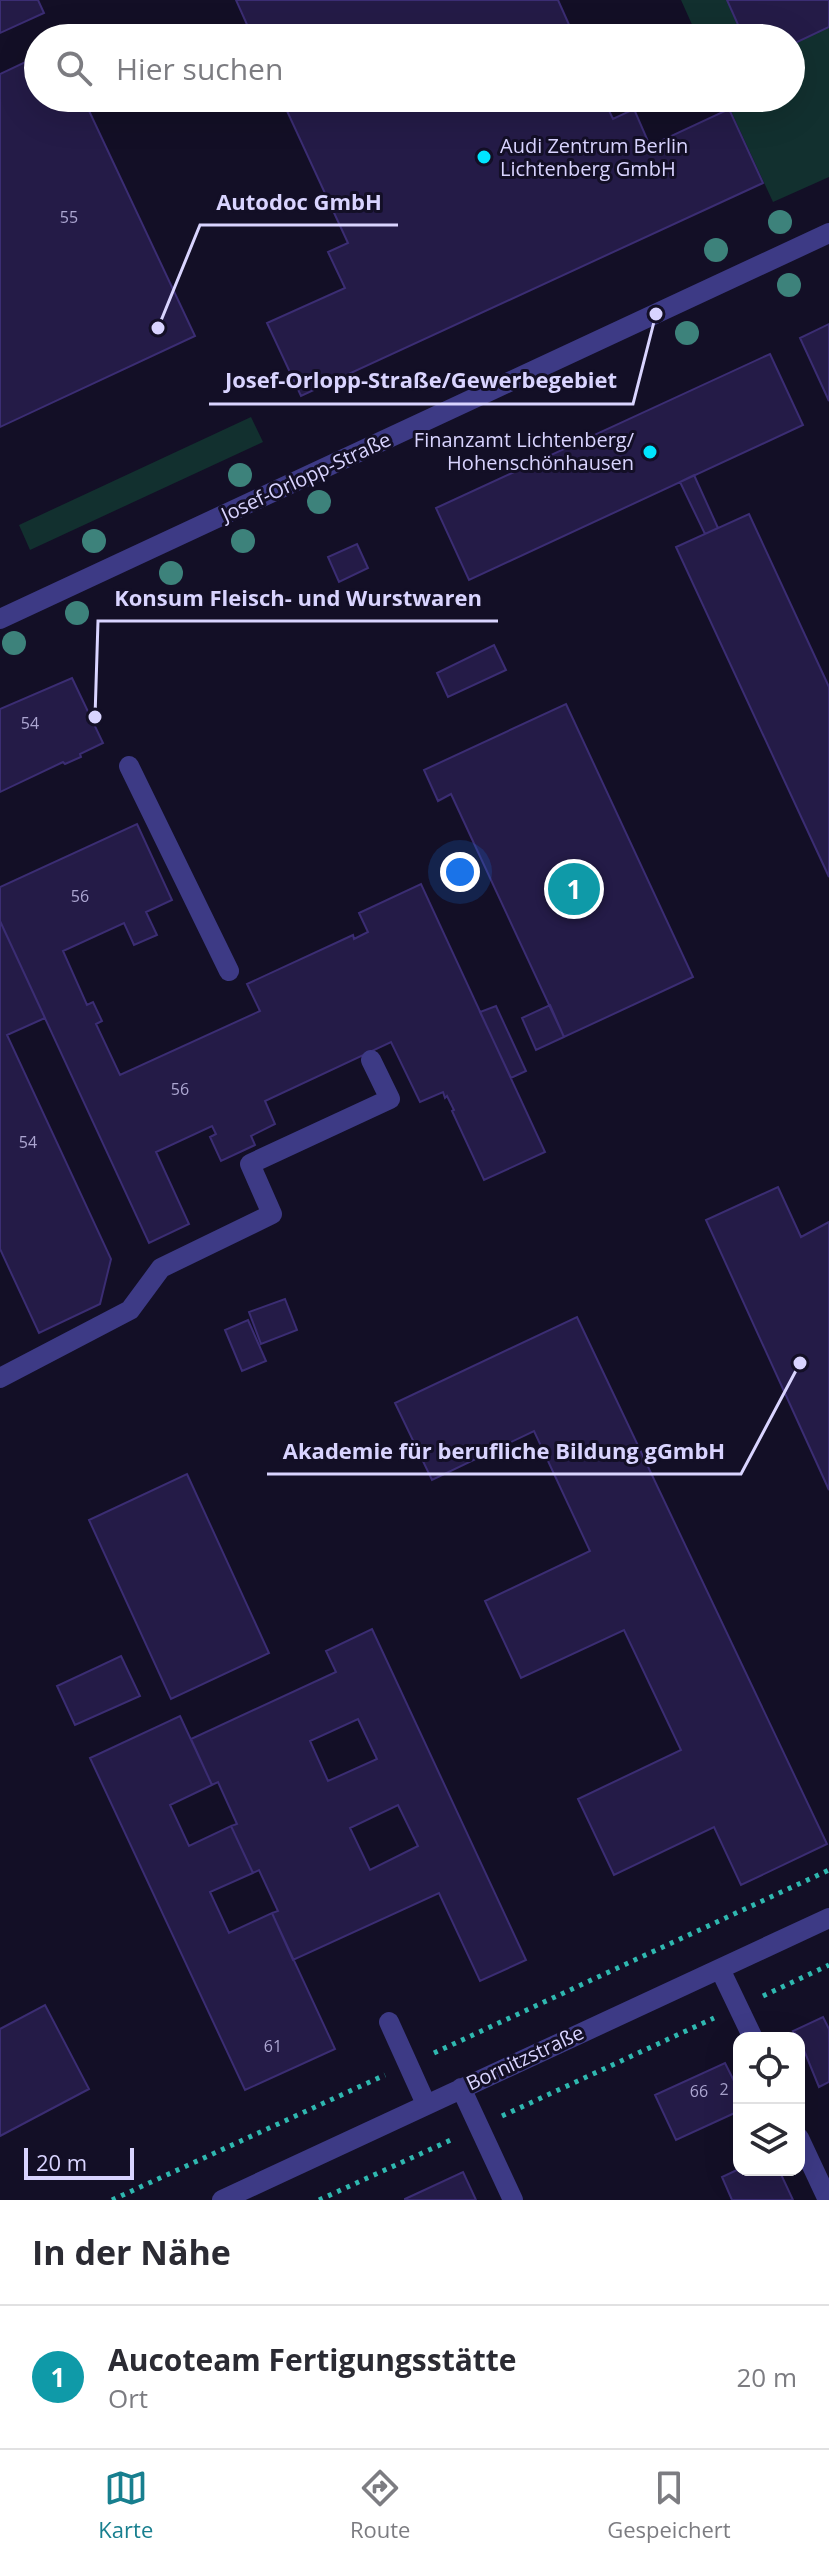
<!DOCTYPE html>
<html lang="de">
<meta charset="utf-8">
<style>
body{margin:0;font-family:"Open Sans",sans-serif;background:#f7f7f7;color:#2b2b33}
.controls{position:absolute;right:24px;bottom:24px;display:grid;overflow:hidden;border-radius:16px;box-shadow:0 8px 32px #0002}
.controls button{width:72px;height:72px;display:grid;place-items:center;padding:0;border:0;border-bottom:2px solid #e1e1e2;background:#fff;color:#2b2b33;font:40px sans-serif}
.scale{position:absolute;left:24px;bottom:20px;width:110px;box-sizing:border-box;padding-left:8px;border:4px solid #d9d4ff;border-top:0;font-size:22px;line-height:28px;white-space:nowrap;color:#d9d4ff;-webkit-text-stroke:6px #130f26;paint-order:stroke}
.you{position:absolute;left:460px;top:872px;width:28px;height:28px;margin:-20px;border:6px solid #fff;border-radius:50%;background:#1a73e8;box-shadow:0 0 0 12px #1a73e833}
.badge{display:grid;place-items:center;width:52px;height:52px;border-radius:50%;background:#187f8f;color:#fff;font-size:26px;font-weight:700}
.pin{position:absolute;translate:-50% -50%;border:4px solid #fff;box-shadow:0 2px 8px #0006}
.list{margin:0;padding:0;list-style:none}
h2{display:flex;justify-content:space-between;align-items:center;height:104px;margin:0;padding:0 32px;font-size:34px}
h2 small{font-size:26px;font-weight:400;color:#7c7c81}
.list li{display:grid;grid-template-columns:52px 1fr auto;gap:24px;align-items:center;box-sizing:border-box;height:144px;padding:0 32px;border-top:2px solid #e1e1e2}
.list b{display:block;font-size:30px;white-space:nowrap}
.list p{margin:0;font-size:26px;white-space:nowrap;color:#7c7c81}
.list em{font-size:26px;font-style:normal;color:#7c7c81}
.icon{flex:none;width:44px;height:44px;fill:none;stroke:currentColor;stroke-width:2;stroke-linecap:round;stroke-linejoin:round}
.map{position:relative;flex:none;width:829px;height:2200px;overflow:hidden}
.search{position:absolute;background:#fff;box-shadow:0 8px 32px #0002;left:24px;right:24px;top:24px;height:88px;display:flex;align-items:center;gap:20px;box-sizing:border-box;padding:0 28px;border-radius:44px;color:#7c7c81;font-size:30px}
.sheet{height:248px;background:#fff}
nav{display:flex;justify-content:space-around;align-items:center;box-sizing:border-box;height:112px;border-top:2px solid #e1e1e2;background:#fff;font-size:22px;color:#7c7c81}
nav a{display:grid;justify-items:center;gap:4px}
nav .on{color:#187f8f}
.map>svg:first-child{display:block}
.green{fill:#12302f}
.building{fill:#241b47;stroke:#3b2d73;stroke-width:2;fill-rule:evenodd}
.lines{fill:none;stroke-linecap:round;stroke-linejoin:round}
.path{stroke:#2fb8b0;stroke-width:5;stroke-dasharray:4 6;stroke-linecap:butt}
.minor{stroke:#3d3a85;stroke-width:20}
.tree{fill:#3d827b}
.poi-dot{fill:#00e5ff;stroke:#130f26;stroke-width:3}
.labels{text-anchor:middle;stroke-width:6;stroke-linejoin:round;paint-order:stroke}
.number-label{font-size:16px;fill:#aca6d1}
.poi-label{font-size:20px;fill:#d9d4ff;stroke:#130f26;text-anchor:start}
.street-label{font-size:20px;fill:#d9d4ff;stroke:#130f26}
.leader{fill:none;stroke:#d9d4ff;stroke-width:3}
.callout-dot{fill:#d9d4ff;stroke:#130f26;stroke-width:3}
.callout-label{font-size:22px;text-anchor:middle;font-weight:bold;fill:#d9d4ff;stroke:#130f26;stroke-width:6;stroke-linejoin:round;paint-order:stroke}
</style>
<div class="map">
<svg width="829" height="2200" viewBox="0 0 829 2200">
<rect width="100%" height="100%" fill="#130f26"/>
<path class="green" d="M681,0H727L744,38H698Z
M829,27V177L773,202L725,98H791V45Z
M251,417L263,442L30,550L19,525Z"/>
<path class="building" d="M0,0H38L44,13L0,33Z
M236,0H558L575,38H253Z
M727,0H829V27L791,45V38H744Z
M38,56V98H83L195,336L0,427V74Z
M281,98H603L613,119L634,109L650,146L729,109L763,183L301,396L267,323L345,288L328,252L348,243Z
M829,324V401L800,338Z
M770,354L803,425L469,580L436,508Z
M694,475L718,528L705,534L680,482Z
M749,514L829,687V877L676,547Z
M357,544L368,568L339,582L328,557Z
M494,645L506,670L448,697L437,673Z
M72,678L103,743L80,754L81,757L65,764L63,762L0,792V709Z
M566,704L693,977L564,1037L451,794L438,801L424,770Z
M137,824L172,900L146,912L157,935L134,945L124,923L63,951L87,1005L93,1002L102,1021L96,1024L120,1075L260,1011L247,984L353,935L354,939L368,932L359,913L421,884L545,1152L484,1180L452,1111L454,1110L447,1096L445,1098L443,1092L420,1102L391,1042L265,1101L275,1124L251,1136L255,1145L221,1161L210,1137L216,1134L212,1126L156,1152L189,1224L149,1243L0,921V887Z
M0,921L45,1018L7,1035L111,1259L100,1304L39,1333L0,1249Z
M550,1005L564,1037L536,1050L522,1018Z
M496,1006L526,1071L511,1078L480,1012Z
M778,1187L801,1237L829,1222V1490L706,1220Z
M285,1299L297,1330L261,1344L249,1312Z
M577,1317L827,1844L741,1885L714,1827L614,1875L578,1799L681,1750L624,1630L521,1678L485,1601L590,1551L534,1431L432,1480L395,1403Z
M248,1320L266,1361L242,1371L225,1330Z
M187,1474L269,1653L171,1699L89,1520Z
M372,1629L526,1960L480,1981L439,1893L293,1960L272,1913L278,1911L259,1870L253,1873L231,1826L237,1824L218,1782L212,1785L191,1739L336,1672L326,1651ZM358,1719L377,1759L328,1781L310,1741ZM398,1805L418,1846L370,1870L350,1828Z
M121,1656L140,1696L75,1725L57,1686Z
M180,1716L212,1785L170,1805L189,1846L231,1826L253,1873L210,1892L229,1933L272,1913L335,2049L245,2090L90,1758Z
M45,2005L89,2089L0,2136V2029Z
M823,2017L829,2029V2082L819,2087L799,2038L793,2031Z
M725,2063L739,2091V2111L676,2140L655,2095Z
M739,2169L779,2170L793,2200H732L722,2177Z
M463,2172L476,2200H405V2199Z"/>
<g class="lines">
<path class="path" d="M763,1996L829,1965
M434,2053L829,1870
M502,2116L714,2018
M112,2200L385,2075
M319,2200L453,2139"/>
<path class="minor" d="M0,619L829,233
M129,766L229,971
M0,1378L130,1310L161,1268L272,1214L250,1164L390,1099L371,1060
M720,1969L753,2038
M389,2022L426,2104
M461,2088L513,2200
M799,2138L828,2200
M222,2200L829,1918"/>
</g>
<g class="tree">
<circle cx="780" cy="222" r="12"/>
<circle cx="716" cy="250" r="12"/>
<circle cx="789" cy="285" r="12"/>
<circle cx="687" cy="333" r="12"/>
<circle cx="240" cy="475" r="12"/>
<circle cx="319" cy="502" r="12"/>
<circle cx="94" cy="541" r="12"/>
<circle cx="243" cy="541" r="12"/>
<circle cx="171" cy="573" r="12"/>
<circle cx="77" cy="613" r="12"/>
<circle cx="14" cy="643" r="12"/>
</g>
<g class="poi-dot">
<circle cx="484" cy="157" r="8"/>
<circle cx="650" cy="452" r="8"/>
</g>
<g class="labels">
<g class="number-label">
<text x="69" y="223">55</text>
<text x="30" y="729">54</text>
<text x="80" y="902">56</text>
<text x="180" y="1095">56</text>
<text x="28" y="1148">54</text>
<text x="273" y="2052">61</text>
<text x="724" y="2095">2</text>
<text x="699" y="2097">66</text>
</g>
<g class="poi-label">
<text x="500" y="153">Audi Zentrum Berlin<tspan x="500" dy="23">Lichtenberg GmbH</tspan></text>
<text x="634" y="447" text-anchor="end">Finanzamt Lichtenberg/<tspan x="634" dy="23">Hohenschönhausen</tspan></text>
</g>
<g class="street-label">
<text transform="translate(306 477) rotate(-25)" y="7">Josef-Orlopp-Straße</text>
<text transform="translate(525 2058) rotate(-25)" y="7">Bornitzstraße</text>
</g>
</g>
<path class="leader" d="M158 328L200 225H398M656 314L633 404H209M95 717L98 621H498M800 1363L741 1474H267"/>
<g class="callout-dot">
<circle cx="158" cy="328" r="8"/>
<circle cx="656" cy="314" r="8"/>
<circle cx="95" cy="717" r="8"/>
<circle cx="800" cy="1363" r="8"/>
</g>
<g class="callout-label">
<text x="299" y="210">Autodoc GmbH</text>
<text x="421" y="388">Josef-Orlopp-Straße/Gewerbegebiet</text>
<text x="298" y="606">Konsum Fleisch- und Wurstwaren</text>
<text x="504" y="1459">Akademie für berufliche Bildung gGmbH</text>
</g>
</svg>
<div class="controls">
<button><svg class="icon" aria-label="locate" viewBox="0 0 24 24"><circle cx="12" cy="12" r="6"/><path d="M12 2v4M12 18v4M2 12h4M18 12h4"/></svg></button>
<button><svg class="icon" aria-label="layers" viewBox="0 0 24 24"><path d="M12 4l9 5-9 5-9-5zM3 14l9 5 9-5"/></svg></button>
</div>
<div class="scale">20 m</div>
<div class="you"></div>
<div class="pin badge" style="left:574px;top:889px;background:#0f9aa8">1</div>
<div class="search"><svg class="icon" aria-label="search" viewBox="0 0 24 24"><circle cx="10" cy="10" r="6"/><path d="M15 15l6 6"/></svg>Hier suchen</div>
</div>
<section class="sheet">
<h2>In der Nähe<small></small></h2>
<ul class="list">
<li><span class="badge" style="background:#0f9aa8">1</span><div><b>Aucoteam Fertigungsstätte</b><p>Ort</p></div><em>20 m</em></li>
</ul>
</section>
<nav>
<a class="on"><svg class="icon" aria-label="map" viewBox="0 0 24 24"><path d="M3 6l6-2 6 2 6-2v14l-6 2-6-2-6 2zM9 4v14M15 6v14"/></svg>Karte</a>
<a><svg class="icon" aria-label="directions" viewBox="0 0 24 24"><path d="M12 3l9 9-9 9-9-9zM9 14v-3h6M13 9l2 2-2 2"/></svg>Route</a>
<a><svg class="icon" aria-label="saved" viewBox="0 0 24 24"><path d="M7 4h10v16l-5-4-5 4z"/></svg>Gespeichert</a>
</nav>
